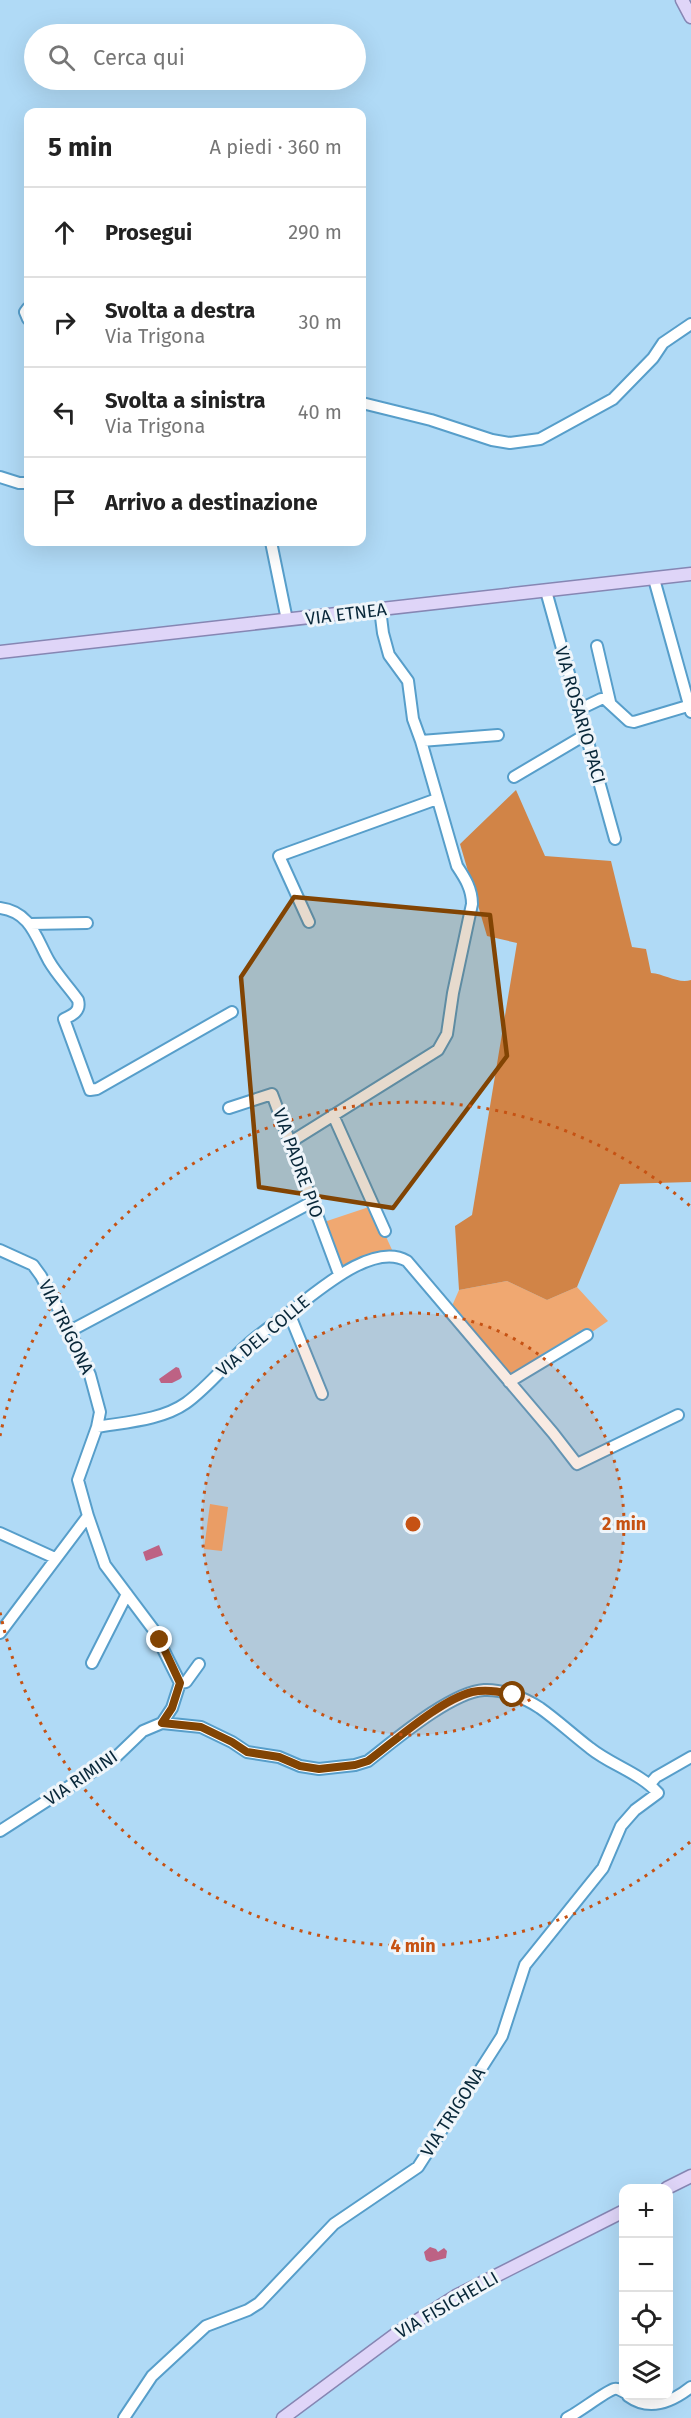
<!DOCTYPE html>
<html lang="it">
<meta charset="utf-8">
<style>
body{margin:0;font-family:"Fira Sans",sans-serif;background:#f6f6f6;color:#222}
.controls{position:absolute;right:18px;bottom:18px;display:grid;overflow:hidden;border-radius:12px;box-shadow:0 6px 24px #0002}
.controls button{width:54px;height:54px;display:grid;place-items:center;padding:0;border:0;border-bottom:2px solid #e0e0e0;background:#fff;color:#222;font:30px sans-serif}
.stop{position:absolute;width:18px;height:18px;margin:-14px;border:4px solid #824403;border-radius:50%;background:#fff}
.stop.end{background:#824403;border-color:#fff;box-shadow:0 2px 6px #0008}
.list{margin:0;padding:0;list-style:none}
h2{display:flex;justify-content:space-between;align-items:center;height:78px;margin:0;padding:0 24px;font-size:26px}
h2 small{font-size:20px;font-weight:400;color:#767676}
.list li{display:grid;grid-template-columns:39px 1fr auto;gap:18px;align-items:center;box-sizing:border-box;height:90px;padding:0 24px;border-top:2px solid #e0e0e0}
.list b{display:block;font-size:22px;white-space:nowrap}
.list p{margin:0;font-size:20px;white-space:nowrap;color:#767676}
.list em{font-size:20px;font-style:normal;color:#767676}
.icon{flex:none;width:33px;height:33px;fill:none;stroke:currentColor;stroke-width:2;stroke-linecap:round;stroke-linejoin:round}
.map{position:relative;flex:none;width:691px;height:2418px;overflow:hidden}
.search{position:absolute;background:#fff;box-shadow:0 6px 24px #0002;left:24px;top:24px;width:342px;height:66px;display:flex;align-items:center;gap:15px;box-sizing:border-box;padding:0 21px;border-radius:33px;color:#767676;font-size:22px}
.panel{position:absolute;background:#fff;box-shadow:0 6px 24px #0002;left:24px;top:108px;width:342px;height:438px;border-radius:12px}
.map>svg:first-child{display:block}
.green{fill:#f0a871}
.forest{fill:#d18447}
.water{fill:#bd6284}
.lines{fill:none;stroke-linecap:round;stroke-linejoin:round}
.minor-casing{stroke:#579eca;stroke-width:14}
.major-casing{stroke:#8686b3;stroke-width:15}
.minor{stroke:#fff;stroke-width:10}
.major{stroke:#dfd5f8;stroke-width:12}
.route{stroke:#824403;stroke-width:8}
.marked{fill:#824403;fill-opacity:0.2;stroke:#824403;stroke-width:4.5;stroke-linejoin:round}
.ring{fill:none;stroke:#c65213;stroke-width:3;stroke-dasharray:3 6}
.labels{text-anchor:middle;stroke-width:6;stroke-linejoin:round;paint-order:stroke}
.street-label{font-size:18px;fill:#082739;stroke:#eff5fa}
.centre{fill:#c65213;stroke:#eff5fa;stroke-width:3}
.ring-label{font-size:18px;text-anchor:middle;font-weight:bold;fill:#c65213;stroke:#eff5fa;stroke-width:6;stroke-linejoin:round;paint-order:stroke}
</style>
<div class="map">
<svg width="691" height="2418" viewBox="0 0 691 2418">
<rect width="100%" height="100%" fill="#b0daf6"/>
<path class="green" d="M372,1206L393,1252L360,1259L341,1268L324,1222Z
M507,1281L547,1300L577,1287L608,1321L592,1332L589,1329L509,1375L452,1306L459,1290Z
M210,1504L228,1507L222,1551L204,1549Z"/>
<path class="forest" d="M516,790L545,856L611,861L632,947L646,949L651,973C665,974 678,984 691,980V1182L620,1184L577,1287L547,1300L507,1281L459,1290L455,1226L472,1215L517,943L487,936L460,844Z"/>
<path class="water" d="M176,1367L179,1368L182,1377L180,1379L172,1383H161L159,1379Z
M159,1545L163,1555L146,1561L143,1552Z
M430,2247L436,2249L438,2252L444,2248L447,2251L446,2258L430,2262L426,2260L424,2252Z"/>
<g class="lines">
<defs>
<path id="minor" d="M28,308L25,312L28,319
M362,403L431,420L492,440L510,443L540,439L613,399L653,358L663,343L691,324
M0,477L19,483H28
M271,542L287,620
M654,579L691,712
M546,591L615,839
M597,646L610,702
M578,710L601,699H605L629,721L634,722L691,705
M421,741L498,735
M514,777L585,735
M0,908C31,912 36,938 49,961C57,975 69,987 78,1000C81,1011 73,1015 64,1019L90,1090L97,1089L232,1012
M309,922L279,856L437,799
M30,924L87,923
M229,1108L272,1094L339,1274
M333,1115L385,1231
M289,1143L438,1050L447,1034L453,993L472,904C472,889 465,878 457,866L421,741L413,719L408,681L389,655L383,633L380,609
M0,1250L33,1265L41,1276L70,1331L90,1375L100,1412L97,1427
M289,1313L322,1394
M70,1331L312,1202
M509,1382L587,1335
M0,1533L55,1558
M0,1633L88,1516L78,1480L97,1427C126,1422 162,1420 186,1403C208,1387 226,1364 246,1346C260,1333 276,1323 290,1312C316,1293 372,1241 407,1261L553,1433L577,1464L678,1415
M92,1663L127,1594
M180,1683L186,1682L199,1664
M650,1784L656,1777L691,1757
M0,1831L118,1755L143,1731L162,1723L172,1708L180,1683L153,1629L105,1565L88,1516
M628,2396C650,2412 672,2402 691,2387
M124,2418L152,2376L206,2326L248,2310L259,2303L334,2224L418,2167L502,2036L525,1965L603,1868L621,1826L635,1810L658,1793C640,1773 611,1765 590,1748C573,1735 557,1720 540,1708C525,1698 503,1689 484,1690C451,1692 395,1740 368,1761L355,1765L319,1769L300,1766L279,1757L247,1752L232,1742L201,1727L162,1723
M567,2418C578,2413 606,2391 614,2389C619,2388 619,2390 624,2392"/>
<path id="major" d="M682,0L691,17
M0,652L691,574
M667,2188L691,2176
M283,2418L396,2334L456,2296L624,2211"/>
</defs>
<use href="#minor" class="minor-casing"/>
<use href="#major" class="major-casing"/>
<use href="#minor" class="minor"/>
<use href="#major" class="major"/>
</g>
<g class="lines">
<path class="route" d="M160,1640L180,1683L172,1708L162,1723L201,1727L232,1742L247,1752L279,1757L300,1766L319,1769L355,1765L368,1761C395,1741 440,1700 472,1692C486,1689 499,1691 513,1695"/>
</g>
<path class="marked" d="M294,897L490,915L507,1056L393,1208L259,1187L241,977Z"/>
<circle cx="413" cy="1524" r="211" fill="#c65213" fill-opacity=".12"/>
<g class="ring">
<circle cx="413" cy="1524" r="211"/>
<path d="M690 1842A422 422 0 0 1 0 1612M0 1436A422 422 0 0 1 690 1206"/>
</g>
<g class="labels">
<g class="street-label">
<text transform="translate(346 614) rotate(-7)" y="6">VIA ETNEA</text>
<text transform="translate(580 715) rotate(74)" y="6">VIA ROSARIO PACI</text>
<text transform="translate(298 1163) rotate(70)" y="6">VIA PADRE PIO</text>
<text transform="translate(66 1327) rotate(64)" y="6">VIA TRIGONA</text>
<text transform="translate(263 1336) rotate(-40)" y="6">VIA DEL COLLE</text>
<text transform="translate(81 1778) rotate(-34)" y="6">VIA RIMINI</text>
<text transform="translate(453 2112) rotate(-57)" y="6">VIA TRIGONA</text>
<text transform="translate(447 2305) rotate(-30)" y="6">VIA FISICHELLI</text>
</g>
</g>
<circle cx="413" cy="1524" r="9" class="centre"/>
<g class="ring-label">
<text x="624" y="1530">2 min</text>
<text x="413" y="1952">4 min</text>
</g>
</svg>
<div class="controls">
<button>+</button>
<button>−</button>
<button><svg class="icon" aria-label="locate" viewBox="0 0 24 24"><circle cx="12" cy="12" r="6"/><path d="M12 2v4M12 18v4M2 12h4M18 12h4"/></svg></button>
<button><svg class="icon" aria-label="layers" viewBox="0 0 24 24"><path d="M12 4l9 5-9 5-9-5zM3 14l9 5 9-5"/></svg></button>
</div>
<div class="stop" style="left:513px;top:1695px"></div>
<div class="stop end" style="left:160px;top:1640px"></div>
<div class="search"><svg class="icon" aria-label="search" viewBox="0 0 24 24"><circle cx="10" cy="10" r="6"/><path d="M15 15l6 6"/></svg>Cerca qui</div>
<section class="panel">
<h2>5 min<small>A piedi · 360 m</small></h2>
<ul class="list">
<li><svg class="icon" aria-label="ahead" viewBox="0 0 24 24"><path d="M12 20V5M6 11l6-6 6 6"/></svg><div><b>Prosegui</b></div><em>290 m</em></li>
<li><svg class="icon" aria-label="right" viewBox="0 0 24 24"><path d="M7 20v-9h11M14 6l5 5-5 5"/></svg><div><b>Svolta a destra</b><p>Via Trigona</p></div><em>30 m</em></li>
<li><svg class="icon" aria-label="left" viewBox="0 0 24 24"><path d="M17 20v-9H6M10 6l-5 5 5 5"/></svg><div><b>Svolta a sinistra</b><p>Via Trigona</p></div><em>40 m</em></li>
<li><svg class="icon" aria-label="arrive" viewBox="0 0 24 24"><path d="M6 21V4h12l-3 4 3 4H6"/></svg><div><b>Arrivo a destinazione</b></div></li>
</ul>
</section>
</div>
